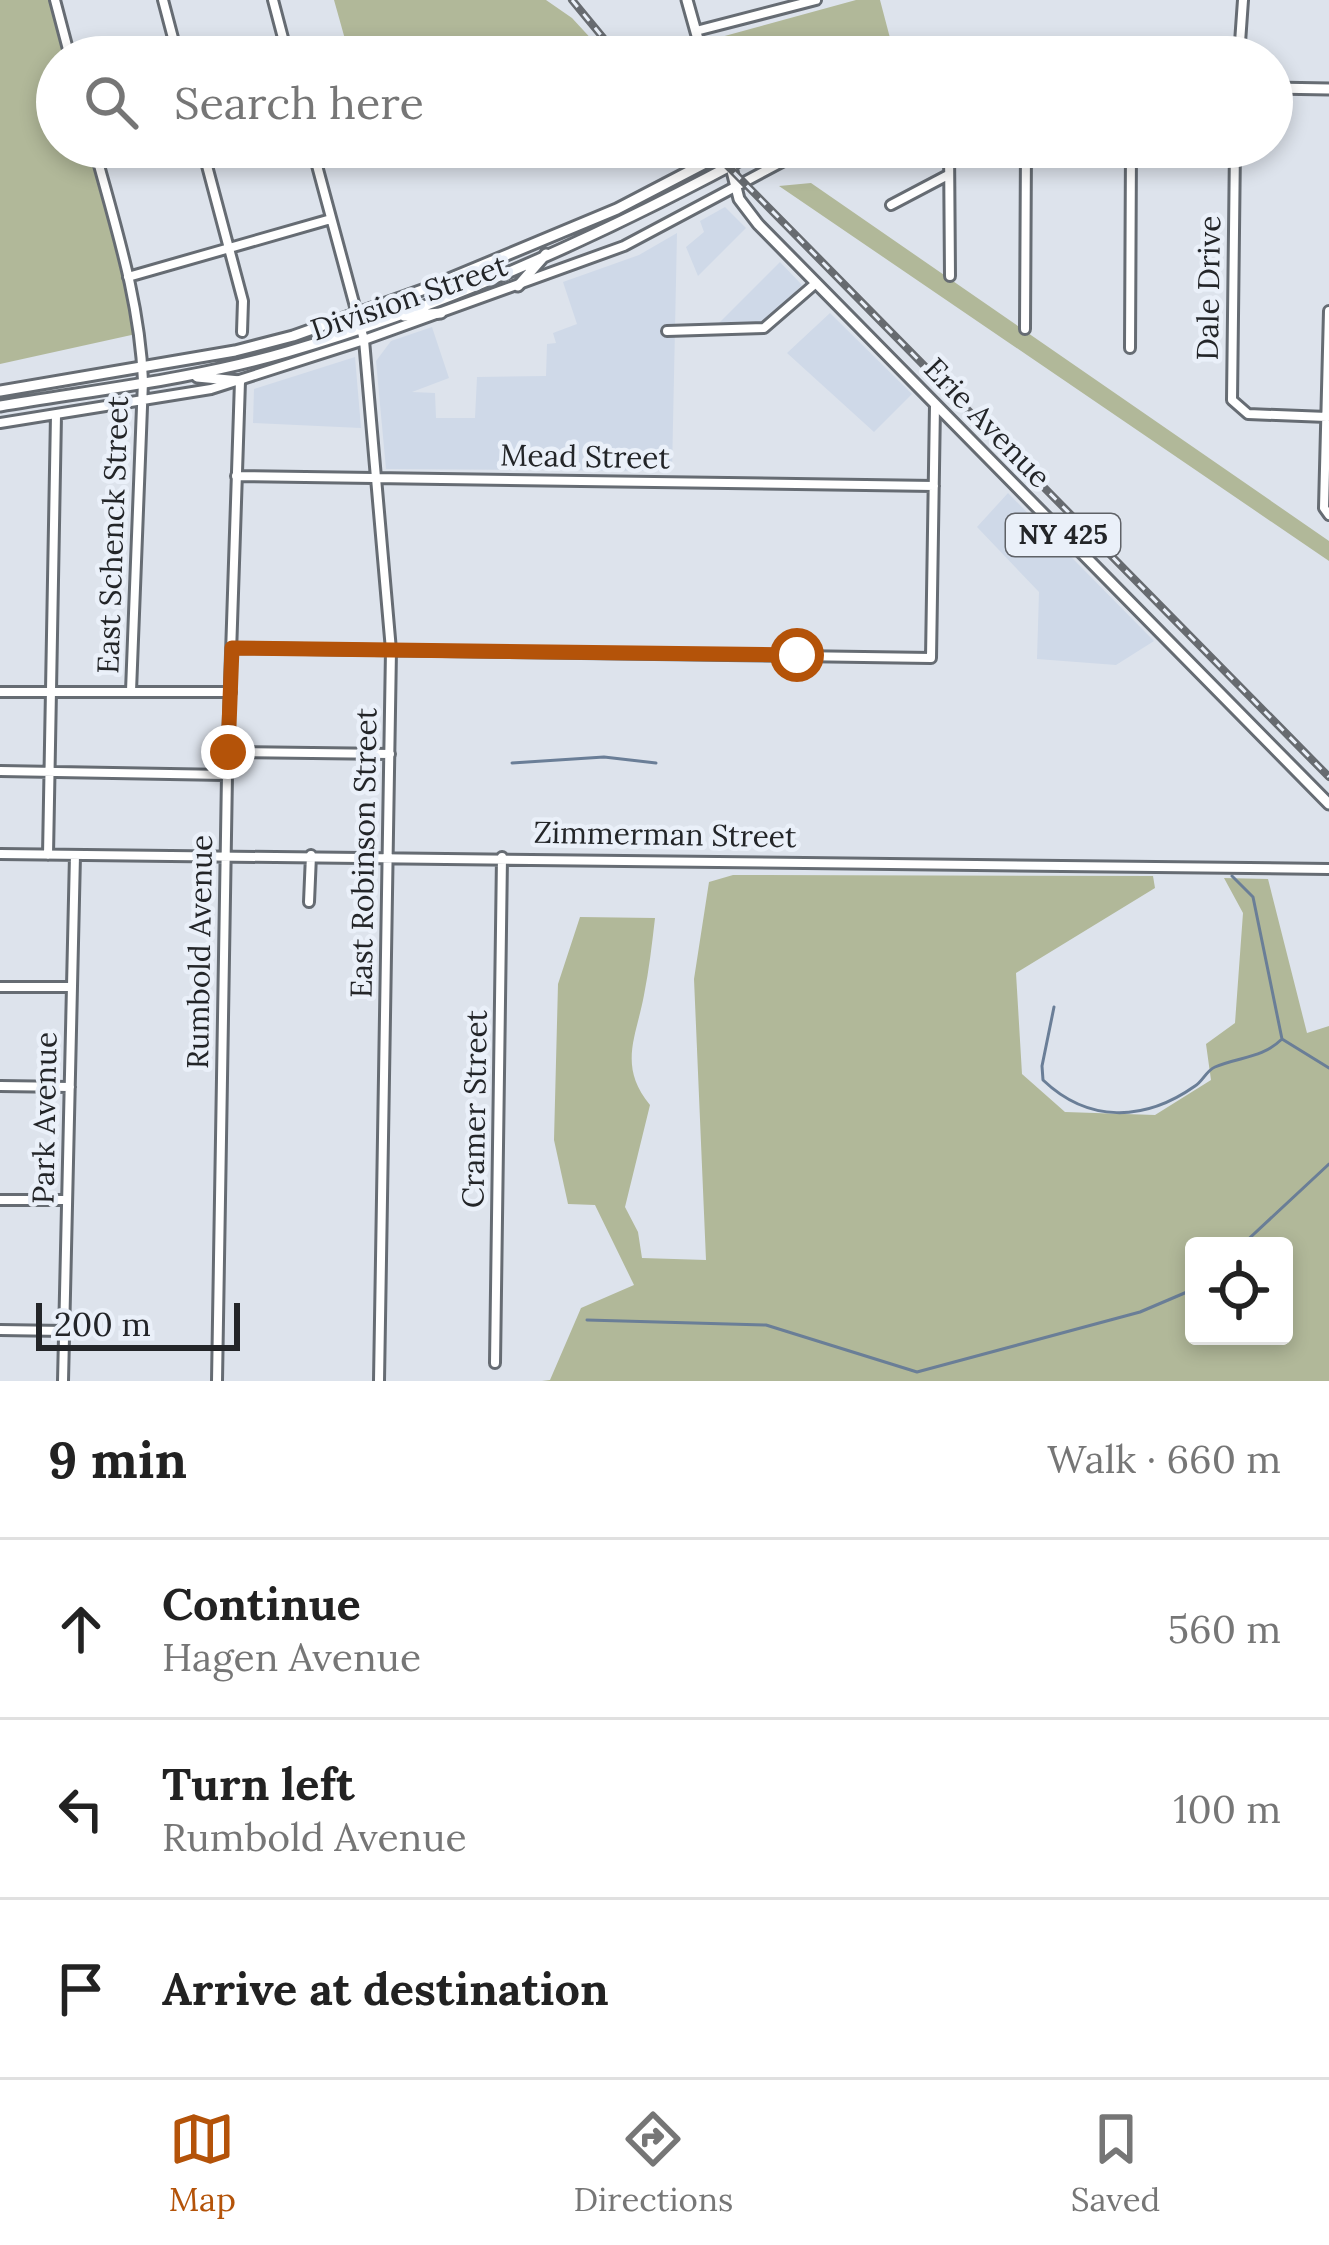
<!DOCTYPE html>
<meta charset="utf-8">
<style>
body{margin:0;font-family:Lora,serif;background:#f6f6f6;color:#222}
.controls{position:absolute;right:36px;bottom:36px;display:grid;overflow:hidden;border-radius:12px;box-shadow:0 6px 18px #0003}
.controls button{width:108px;height:108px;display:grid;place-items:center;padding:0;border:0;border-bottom:3px solid #e0e0e0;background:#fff;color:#222;font:60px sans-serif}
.scale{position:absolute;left:36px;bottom:30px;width:204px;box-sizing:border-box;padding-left:12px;border:6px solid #232528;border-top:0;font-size:33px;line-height:42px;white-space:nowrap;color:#232528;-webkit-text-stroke:9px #eaf0f9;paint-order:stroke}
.stop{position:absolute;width:36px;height:36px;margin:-27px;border:9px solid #b45309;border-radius:50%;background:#fff}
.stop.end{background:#b45309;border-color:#fff;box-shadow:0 3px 12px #0008}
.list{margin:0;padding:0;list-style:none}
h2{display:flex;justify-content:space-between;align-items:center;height:156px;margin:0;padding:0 48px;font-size:51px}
h2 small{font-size:39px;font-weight:400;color:#767676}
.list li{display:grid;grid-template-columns:78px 1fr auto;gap:36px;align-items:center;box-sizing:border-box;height:180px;padding:0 48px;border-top:3px solid #e0e0e0}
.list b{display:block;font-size:45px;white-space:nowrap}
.list p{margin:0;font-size:39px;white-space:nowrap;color:#767676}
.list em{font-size:39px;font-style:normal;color:#767676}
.icon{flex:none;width:66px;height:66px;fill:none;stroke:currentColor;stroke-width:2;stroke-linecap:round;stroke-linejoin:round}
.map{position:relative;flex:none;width:1329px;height:1381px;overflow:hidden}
.search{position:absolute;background:#fff;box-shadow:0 6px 18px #0003;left:36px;right:36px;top:36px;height:132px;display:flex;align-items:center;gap:30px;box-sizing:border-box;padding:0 42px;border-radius:66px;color:#767676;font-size:45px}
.sheet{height:696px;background:#fff}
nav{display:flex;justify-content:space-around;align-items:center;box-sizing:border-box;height:168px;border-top:3px solid #e0e0e0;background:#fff;font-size:33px;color:#767676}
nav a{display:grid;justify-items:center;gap:6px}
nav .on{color:#b45309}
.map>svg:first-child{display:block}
.built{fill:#cfd9e8}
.green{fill:#b1b899;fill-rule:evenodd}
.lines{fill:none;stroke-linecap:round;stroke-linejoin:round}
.stream{stroke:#6a7e97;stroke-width:3}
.minor-casing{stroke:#666c73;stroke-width:14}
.major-casing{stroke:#666c73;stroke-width:15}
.minor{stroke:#fff;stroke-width:8}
.major{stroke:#fff;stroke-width:9}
.rail-casing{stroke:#676b70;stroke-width:8}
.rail{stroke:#eaf0f9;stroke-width:3;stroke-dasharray:9;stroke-linecap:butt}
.route{stroke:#b45309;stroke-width:15}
.labels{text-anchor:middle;stroke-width:9;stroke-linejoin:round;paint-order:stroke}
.shield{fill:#eaf0f9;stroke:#5f6267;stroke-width:3}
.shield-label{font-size:27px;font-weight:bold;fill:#232528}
.street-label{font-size:30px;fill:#232528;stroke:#eaf0f9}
</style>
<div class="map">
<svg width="1329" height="1381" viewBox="0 0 1329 1381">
<rect width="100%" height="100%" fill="#dde3ec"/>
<path class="built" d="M725,207L746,228L698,276L686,247L704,232L700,221Z
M677,233L672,471L386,469L376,361L391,341L432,327L449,378L412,392L435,393L436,418H475L477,377L546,376L547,344L556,343L553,333L577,324L563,282L639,255Z
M780,262L802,285L770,318L753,325L719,323Z
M830,313L912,394L874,432L787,353Z
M355,357L361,428L253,423L254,389Z
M1008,493L1154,641L1116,665L1037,659L1039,592L977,527Z"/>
<path class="green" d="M0,0H55L68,57H57V147H90L136,334L0,364Z
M334,0H546L572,18L608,57H350Z
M856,0H880L890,38L857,57H714L710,40Z
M811,183L1329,541V561L779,186Z
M733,875L1153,876L1155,888L1016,973L1022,1074L1065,1112L1155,1115L1211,1080L1206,1044L1235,1023L1243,913L1224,878L1268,879L1307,1033L1329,1026V1381H542L550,1380L581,1308L634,1285L595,1205L568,1204L554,1140L558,984L580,917L655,918C652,944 649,970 644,995C636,1038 618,1066 650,1105L625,1207L638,1232L642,1258L706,1260L694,979L709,882ZM1194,1246H1284V1336H1194Z"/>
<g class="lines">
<path class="stream" d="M512,763L604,757L656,763
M1232,876L1253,897L1282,1039L1329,1068
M1054,1007L1042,1066L1043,1080C1088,1123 1144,1122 1195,1086C1203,1081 1206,1071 1215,1067C1241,1056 1261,1059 1282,1039
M1241,1246L1329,1164
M587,1320L766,1325L917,1372L1140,1312L1194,1289"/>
<defs>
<path id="minor" d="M55,0L70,57
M163,0L178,57
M273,0L288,57
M696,31L816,0
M1239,57L1243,0
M94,147C115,225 140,301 143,381L131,691
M202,147L243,301L242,332
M312,147L364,340L391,650L379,1381
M949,147L950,276
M1235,147L1232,400L1248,414L1327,417
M891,205L948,175
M128,277L331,219
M1329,311L1324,508L1329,515
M1025,329L1026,147
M667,331L764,328L816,283
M1130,348L1131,147
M0,423L211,389L364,340L624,246L810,147
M236,476L934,486
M232,648L931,658L935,405
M0,692H231
M228,752L390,754
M0,771L226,775
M0,854L1329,869
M48,855L56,415
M309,902L311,855
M0,987H70
M0,1086L70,1087
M0,1200H67
M0,1330L64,1331
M495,1363L502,857
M63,1381L75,855
M217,1381L227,775L240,381"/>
<path id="major" d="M687,0L703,57
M1272,88L1329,89
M726,147L739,199L758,224L1329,804
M518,286L546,254
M404,316L441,313
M197,377L240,381
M0,391L235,351L293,336L425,289L617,209L736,147
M0,406C95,390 194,379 287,352C450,305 617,228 765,147"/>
</defs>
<use href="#minor" class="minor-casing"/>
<use href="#major" class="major-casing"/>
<use href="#minor" class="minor"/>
<use href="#major" class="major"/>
<defs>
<path id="rail" d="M572,0L619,57
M709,147L1329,777"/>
</defs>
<use href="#rail" class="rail-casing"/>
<use href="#rail" class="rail"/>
</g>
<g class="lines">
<path class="route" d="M228,752L232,648L797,655"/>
</g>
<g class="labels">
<rect class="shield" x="1006" y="514" width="114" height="42" rx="9"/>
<g class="shield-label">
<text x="1063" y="544">NY 425</text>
</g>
<g class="street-label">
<text transform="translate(1209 288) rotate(-89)" y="10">Dale Drive</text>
<text transform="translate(409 298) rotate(-19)" y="10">Division Street</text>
<text transform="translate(987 423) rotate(46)" y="10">Erie Avenue</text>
<text transform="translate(585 457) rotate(1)" y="10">Mead Street</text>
<text transform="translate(113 535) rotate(-88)" y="10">East Schenck Street</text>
<text transform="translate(665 835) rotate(1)" y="10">Zimmerman Street</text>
<text transform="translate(364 853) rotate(-89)" y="10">East Robinson Street</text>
<text transform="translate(200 952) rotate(-89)" y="10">Rumbold Avenue</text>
<text transform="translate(475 1109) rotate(-89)" y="10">Cramer Street</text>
<text transform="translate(45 1118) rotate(-89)" y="10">Park Avenue</text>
</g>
</g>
</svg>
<div class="controls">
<button><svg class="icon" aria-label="locate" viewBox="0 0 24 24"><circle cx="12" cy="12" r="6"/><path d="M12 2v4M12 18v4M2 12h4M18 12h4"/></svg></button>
</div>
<div class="scale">200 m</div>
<div class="stop" style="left:797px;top:655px"></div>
<div class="stop end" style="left:228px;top:752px"></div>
<div class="search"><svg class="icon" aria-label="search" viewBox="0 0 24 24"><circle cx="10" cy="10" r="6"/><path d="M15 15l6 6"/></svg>Search here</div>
</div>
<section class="sheet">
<h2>9 min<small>Walk · 660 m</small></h2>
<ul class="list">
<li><svg class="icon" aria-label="ahead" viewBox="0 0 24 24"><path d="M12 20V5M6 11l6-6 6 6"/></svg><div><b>Continue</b><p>Hagen Avenue</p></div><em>560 m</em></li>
<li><svg class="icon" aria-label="left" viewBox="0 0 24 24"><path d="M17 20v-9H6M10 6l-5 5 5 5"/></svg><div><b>Turn left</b><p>Rumbold Avenue</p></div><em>100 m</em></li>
<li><svg class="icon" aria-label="arrive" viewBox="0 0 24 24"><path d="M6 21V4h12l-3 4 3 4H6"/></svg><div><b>Arrive at destination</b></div></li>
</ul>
</section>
<nav>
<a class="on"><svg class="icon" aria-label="map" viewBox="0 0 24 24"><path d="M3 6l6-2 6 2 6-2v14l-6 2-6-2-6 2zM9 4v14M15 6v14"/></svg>Map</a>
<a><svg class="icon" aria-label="directions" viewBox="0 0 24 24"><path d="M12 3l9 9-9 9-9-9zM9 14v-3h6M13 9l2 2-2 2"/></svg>Directions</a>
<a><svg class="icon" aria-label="saved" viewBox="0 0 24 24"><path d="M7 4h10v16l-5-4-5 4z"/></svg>Saved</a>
</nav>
